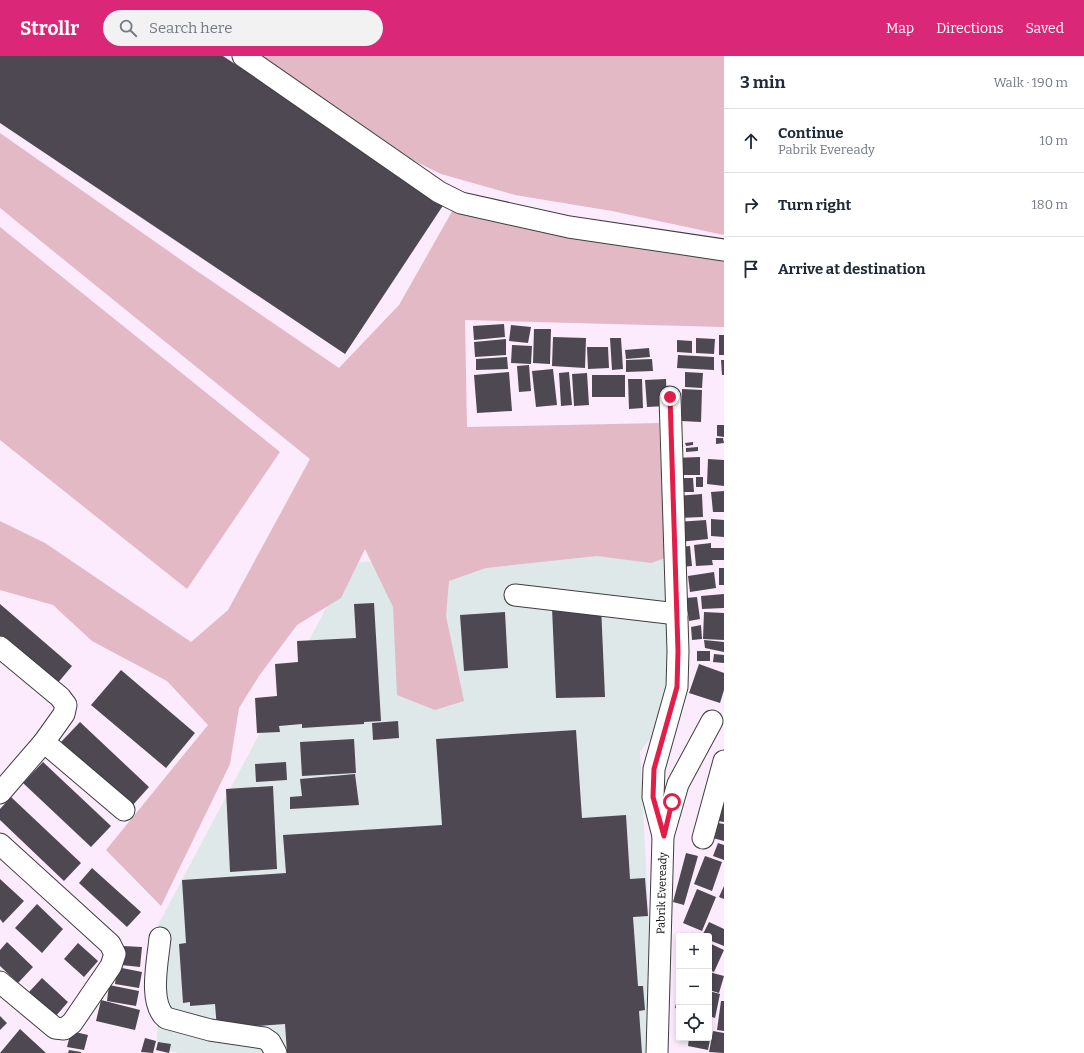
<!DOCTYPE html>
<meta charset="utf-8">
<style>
body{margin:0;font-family:Bitter,serif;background:#f2f2f3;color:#1f2937}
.controls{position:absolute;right:12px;bottom:12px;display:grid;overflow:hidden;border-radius:4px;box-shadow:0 2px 6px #0003}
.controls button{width:36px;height:36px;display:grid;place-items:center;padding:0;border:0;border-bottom:1px solid #e0e1e3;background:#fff;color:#1f2937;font:20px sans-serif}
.stop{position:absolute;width:12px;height:12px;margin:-9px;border:3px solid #e11d48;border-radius:50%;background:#fff}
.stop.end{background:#e11d48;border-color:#fff;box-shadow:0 1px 4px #0008}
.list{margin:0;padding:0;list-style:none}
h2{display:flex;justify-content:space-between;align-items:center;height:52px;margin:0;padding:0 16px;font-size:17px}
h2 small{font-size:13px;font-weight:400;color:#747a83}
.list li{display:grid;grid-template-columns:26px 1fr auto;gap:12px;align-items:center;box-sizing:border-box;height:64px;padding:0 16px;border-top:1px solid #e0e1e3}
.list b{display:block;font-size:15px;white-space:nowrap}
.list p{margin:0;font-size:13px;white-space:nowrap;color:#747a83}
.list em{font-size:13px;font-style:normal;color:#747a83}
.icon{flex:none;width:22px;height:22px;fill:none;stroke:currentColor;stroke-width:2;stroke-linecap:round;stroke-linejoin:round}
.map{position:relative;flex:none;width:724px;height:997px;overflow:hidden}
header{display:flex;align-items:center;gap:24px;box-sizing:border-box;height:56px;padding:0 20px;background:#db2777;color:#fff}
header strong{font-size:19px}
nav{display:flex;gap:22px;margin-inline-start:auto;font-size:14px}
.search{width:280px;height:36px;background:#f2f2f3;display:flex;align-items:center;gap:10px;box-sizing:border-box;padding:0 14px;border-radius:22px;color:#747a83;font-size:15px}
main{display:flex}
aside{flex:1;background:#fff}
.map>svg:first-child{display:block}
.industrial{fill:#dfe8e9}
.green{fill:#e2b9c5}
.building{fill:#4e4852}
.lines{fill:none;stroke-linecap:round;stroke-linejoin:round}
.minor-casing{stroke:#3e3e3e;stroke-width:23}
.minor{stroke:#fff;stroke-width:21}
.route{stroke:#e11d48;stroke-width:5}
.labels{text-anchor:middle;stroke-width:4;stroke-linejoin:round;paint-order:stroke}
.street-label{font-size:11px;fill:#0b0b0b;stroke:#fff}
</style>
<header>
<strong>Strollr</strong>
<div class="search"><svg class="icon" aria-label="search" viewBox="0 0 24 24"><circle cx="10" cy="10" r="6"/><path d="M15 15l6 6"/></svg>Search here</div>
<nav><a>Map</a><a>Directions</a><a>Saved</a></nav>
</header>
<main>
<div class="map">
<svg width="724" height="997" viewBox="0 0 724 997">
<rect width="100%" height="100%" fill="#fcebfc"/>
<path class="industrial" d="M662,481L677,648L640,696L656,997H179L157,992L158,869L350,507Z"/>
<path class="green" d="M261,0H724V179L612,155L515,139L441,118L386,91Z
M0,77L194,213L339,312L399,249L454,152L724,204V271L465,264L467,371L659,367L665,502L651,507L597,500L486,512L449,525L446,560L464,645L435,654L397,639L393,551L365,493L341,542L297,569L259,620L239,652L230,708L161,850L106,794L208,669L167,625L92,585L53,549L0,534V465L45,487L191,586L228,554L310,403L0,152Z
M0,171L280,396L187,533L0,384Z"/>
<path class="building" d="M0,0H223L444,148L345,298L0,67Z
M504,268L505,281L474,284L473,270Z
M511,269L531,271L528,287L509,285Z
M534,273H551L550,308L533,307Z
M719,279H724V299H719Z
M553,281L586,282L585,312L552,310Z
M610,282H621L623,313L612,314Z
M696,282L715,283L714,298L696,297Z
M506,283V299L475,301L474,286Z
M677,284L692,285V297L677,296Z
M512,289L532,290L531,308L511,307Z
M587,291H608L609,312L588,313Z
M649,292L650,301L626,303L625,294Z
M678,299L714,301V314L677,312Z
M507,301L508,313L476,314V303Z
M652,303L653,315L626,316V304Z
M721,304H724V319H722Z
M529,309L531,335L519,336L517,310Z
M553,313L557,349L536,351L532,315Z
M509,316L512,355L477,357L474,319Z
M569,316L572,349L561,350L559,317Z
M685,316L703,317L702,332L685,331Z
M587,317L589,349L574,350L572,318Z
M592,319H625V341H592Z
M628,323H642L643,352L629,353Z
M666,323L667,350L647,351L645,324Z
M682,333L702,334L701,366L681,365Z
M717,369H724V381L717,380Z
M716,382H723L724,387L716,388Z
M693,386V389L686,390L685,387Z
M698,391V395L686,396V392Z
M700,401V419H674L673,402Z
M708,403L724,404V430L707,428Z
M696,421H703V431H696Z
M673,422H693L694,436H674Z
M724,435V456H713L711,436Z
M702,438L703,461L678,462L676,440Z
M711,463L724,464V481L711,480Z
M706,464L708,483L679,486L677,466Z
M711,487V492H724V504H712L713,509L696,510L694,489Z
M690,490L692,510L680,511L679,491Z
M719,512H724V529H719Z
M714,516L716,532L690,536L688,520Z
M724,538V552L702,553L701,540Z
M697,541L700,563L689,565L686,542Z
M374,547L381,665L364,666V668L302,672V668L279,670L280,676L257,677L255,642L277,640L275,608L298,606L297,585L356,582L354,548Z
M0,548L72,610L56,629L0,581Z
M601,550L605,641L556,642L552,552Z
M505,556L508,612L464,615L460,559Z
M704,556L724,557V584L703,583Z
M701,569L702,583L692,584L691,571Z
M704,584L724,586V596L705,592Z
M697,595H710V605H697Z
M714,598L724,599V607L713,606Z
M699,608L724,617V634L720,647L689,637Z
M121,614L195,677L166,712L91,649Z
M398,665L399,682L373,684L372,667Z
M80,666L149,731L131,751L61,686Z
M576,674L582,762L626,759L630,823L645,822L648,860L633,861L638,930H643L645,954L639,955L642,997H287L285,968L217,973L215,948L190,950V946L183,947L179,888L186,887L182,824L286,817L283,779L442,769L436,683Z
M354,683L356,717L302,720L300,686Z
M43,706L111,770L91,791L23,727Z
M286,706L287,724L256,726L255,708Z
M355,718L359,749L290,753V741L302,740L300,723Z
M273,730L277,813L230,816L226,733Z
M11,741L81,807L64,825L0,764V753Z
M717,744L724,746V766L712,764Z
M712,766L724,768V785L709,781Z
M718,787L724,789V804L713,800Z
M686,797L698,800L684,849L673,846Z
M705,800L722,806L712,835L694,828Z
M92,812L141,856L127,871L79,827Z
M0,823L24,845L3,867L0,863Z
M724,830V843L719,841Z
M697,833L716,841L702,875L683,867Z
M37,848L63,873L42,897L15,872Z
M709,866L724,873V890L709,884V880H702Z
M7,886L33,911L18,927L0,910V894Z
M78,887L98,905L84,921L64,903Z
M709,887L724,894L714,916L709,914Z
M123,890L142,891L140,911L121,909Z
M117,911L142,916L139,932L115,928Z
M709,916L724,920L719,937L709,934Z
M42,922L68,946L55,961L29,936Z
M109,929L139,935L136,950L107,945Z
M709,935L720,938L715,962L709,960Z
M678,939H679V953L675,952Z
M101,944L140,954L135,974L96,965Z
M721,945H724V975L717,974Z
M0,960L7,967L0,974Z
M20,973L46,997H0Z
M709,973L712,974L708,994L688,990L689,982H709Z
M71,975L88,979L84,994L67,991Z
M713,975L724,977V997L709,996Z
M145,982L156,985L153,997L141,996Z
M158,986L171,988L169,997L156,994Z
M69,994L81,996V997H68Z"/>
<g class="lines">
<defs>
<g id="minor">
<path d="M243,0L439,136L461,147L569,171L724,194"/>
<path d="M515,539L677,558"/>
<path d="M0,591L60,641L66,649L64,658L44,686"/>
<path d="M0,737L44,686L124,754"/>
<path d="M663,780L653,741L654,713L677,631L678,595L670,341"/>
<path d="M703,782L724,705"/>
<path d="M0,788L110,888L115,898L111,910L72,967L64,973L55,972L0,926"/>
<path d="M160,882C158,904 148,947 166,962L210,974L264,982L270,986L276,997"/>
<path id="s1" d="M657,997L663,780L678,728L712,665"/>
</g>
</defs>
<use href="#minor" class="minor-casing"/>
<use href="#minor" class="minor"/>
</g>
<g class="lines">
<path class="route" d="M670,341L678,595L677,631L654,713L653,741L664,780L672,746"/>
</g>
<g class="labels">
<g class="street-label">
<text dy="4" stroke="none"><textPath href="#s1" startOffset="160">Pabrik Eveready</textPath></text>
</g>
</g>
</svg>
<div class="controls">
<button>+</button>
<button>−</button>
<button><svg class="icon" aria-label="locate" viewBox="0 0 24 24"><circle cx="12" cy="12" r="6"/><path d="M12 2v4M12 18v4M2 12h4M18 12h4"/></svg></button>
</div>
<div class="stop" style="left:672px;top:746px"></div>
<div class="stop end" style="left:670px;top:341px"></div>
</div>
<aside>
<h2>3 min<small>Walk · 190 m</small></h2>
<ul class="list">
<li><svg class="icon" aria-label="ahead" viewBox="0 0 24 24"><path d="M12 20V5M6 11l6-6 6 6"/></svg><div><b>Continue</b><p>Pabrik Eveready</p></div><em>10 m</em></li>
<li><svg class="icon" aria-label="right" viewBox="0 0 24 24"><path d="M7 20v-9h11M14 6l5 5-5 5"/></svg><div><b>Turn right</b></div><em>180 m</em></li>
<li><svg class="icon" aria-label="arrive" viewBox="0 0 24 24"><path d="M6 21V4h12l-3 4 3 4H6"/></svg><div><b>Arrive at destination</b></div></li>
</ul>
</aside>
</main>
